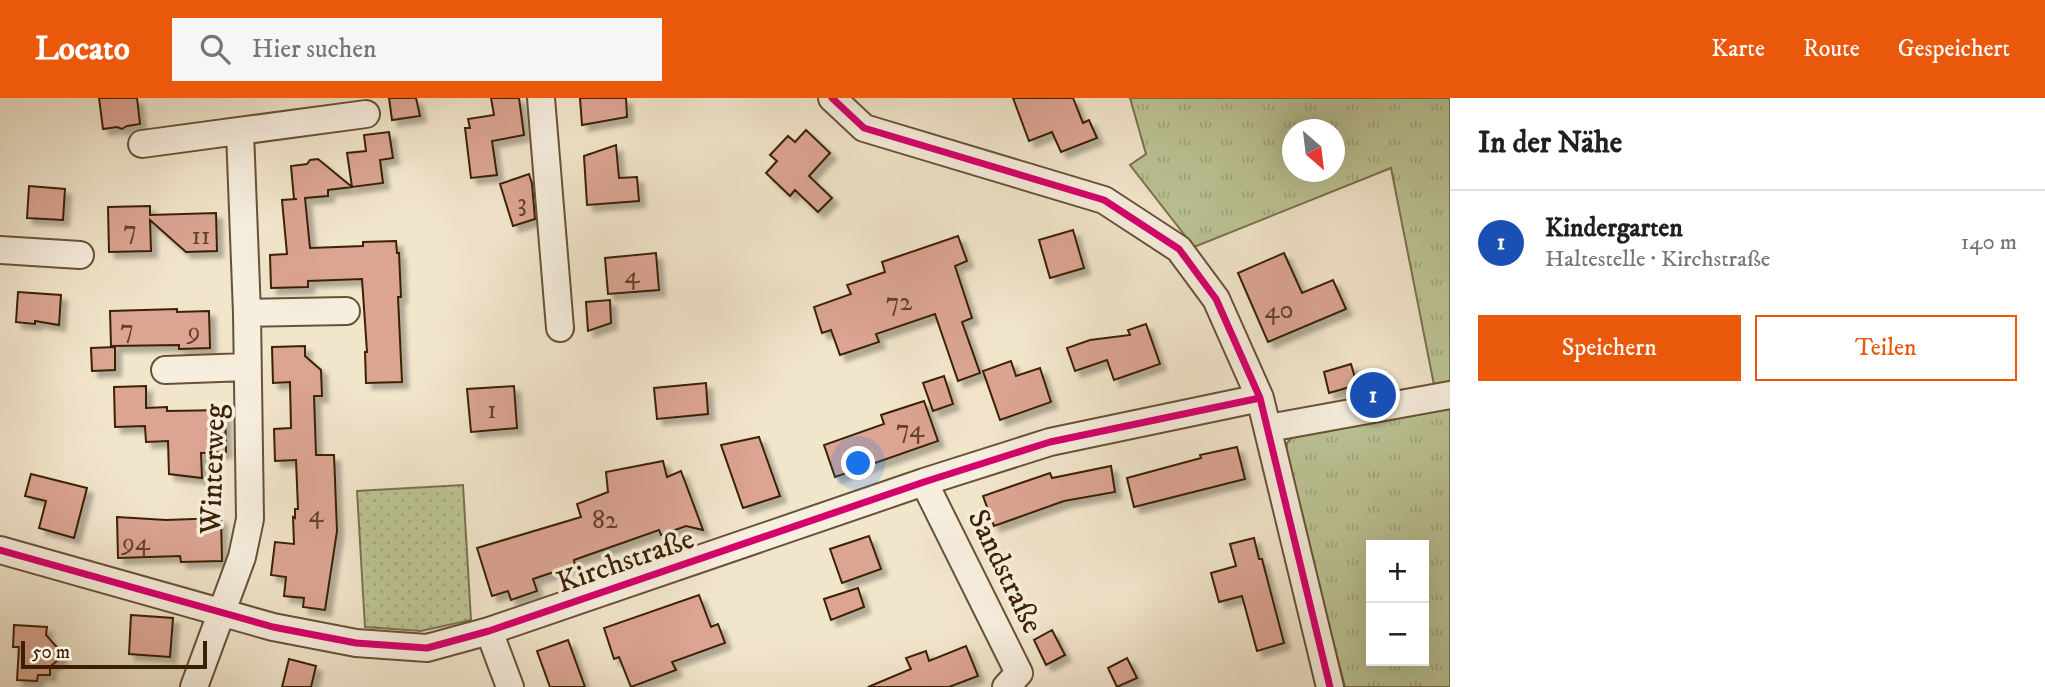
<!DOCTYPE html>
<html lang="de">
<meta charset="utf-8">
<style>
body{margin:0;font-family:"IM FELL DW Pica",serif;background:#f6f6f6;color:#202124}
.controls{position:absolute;right:21px;bottom:21px;display:grid;overflow:hidden;border-radius:0px;box-shadow:0 7px 28px #0002}
.controls button{width:63px;height:63px;display:grid;place-items:center;padding:0;border:0;border-bottom:2px solid #e0e0e0;background:#fff;color:#202124;font:35px sans-serif}
.compass{position:absolute;left:1282px;top:21px;width:63px;height:63px;border-radius:50%;background:#fff;box-shadow:0 7px 28px #0002;rotate:152deg}
.scale{position:absolute;left:21px;bottom:18px;width:186px;box-sizing:border-box;padding-left:7px;border:4px solid #3b2102;border-top:0;font-size:19px;line-height:24px;white-space:nowrap;color:#3b2102;-webkit-text-stroke:5px #f6eede;paint-order:stroke}
.you{position:absolute;left:859px;top:366px;width:24px;height:24px;margin:-18px;border:5px solid #fff;border-radius:50%;background:#1a73e8;box-shadow:0 0 0 10px #1a73e833}
.badge{display:grid;place-items:center;width:46px;height:46px;border-radius:50%;background:#ea580c;color:#fff;font-size:23px;font-weight:700}
.pin{position:absolute;translate:-50% -50%;border:4px solid #fff;box-shadow:0 2px 7px #0006}
.list{margin:0;padding:0;list-style:none}
h2{display:flex;justify-content:space-between;align-items:center;height:91px;margin:0;padding:0 28px;font-size:30px}
h2 small{font-size:23px;font-weight:400;color:#757577}
.list li{display:grid;grid-template-columns:46px 1fr auto;gap:21px;align-items:center;box-sizing:border-box;height:105px;padding:0 28px;border-top:2px solid #e0e0e0}
.list b{display:block;font-size:26px;white-space:nowrap}
.list p{margin:0;font-size:23px;white-space:nowrap;color:#757577}
.list em{font-size:23px;font-style:normal;color:#757577}
.actions{display:flex;gap:14px;padding:21px 28px}
.actions a{flex:1;padding:16px 0;border:2px solid #ea580c;border-radius:0px;text-align:center;font-size:24px;color:#ea580c}
.actions .main{background:#ea580c;color:#fff}
.icon{flex:none;width:38px;height:38px;fill:none;stroke:currentColor;stroke-width:2;stroke-linecap:round;stroke-linejoin:round}
.map{position:relative;flex:none;width:1450px;height:589px;overflow:hidden}
header{display:flex;align-items:center;gap:42px;box-sizing:border-box;height:98px;padding:0 35px;background:#ea580c;color:#fff}
header strong{font-size:33px}
nav{display:flex;gap:38px;margin-inline-start:auto;font-size:24px}
.search{width:490px;height:63px;background:#f6f6f6;display:flex;align-items:center;gap:18px;box-sizing:border-box;padding:0 24px;border-radius:0px;color:#757577;font-size:26px}
main{display:flex}
aside{flex:1;background:#fff}
.map>svg:first-child{display:block}
.grass{fill:url(#grass-tufts);stroke:#7c724c;stroke-width:2;fill-rule:evenodd}
.park{fill:url(#park-dots);stroke:#7c724c;stroke-width:2}
.building{fill:#dba493;stroke:#3b2102;stroke-width:2;filter:url(#shadow)}
.lines{fill:none;stroke-linecap:round;stroke-linejoin:round}
.minor-casing{stroke:#685234;stroke-width:30}
.minor{stroke:#f6eede;stroke-width:26}
.cycleway-casing{stroke:#f6eede;stroke-width:11}
.cycleway{stroke:#d6006c;stroke-width:7}
.labels{text-anchor:middle;stroke-width:7;stroke-linejoin:round;paint-order:stroke}
.number-label{font-size:26px;fill:#634226}
.street-label{font-size:30px;fill:#3b2102;stroke:#f6eede}
</style>
<header>
<strong>Locato</strong>
<div class="search"><svg class="icon" aria-label="search" viewBox="0 0 24 24"><circle cx="10" cy="10" r="6"/><path d="M15 15l6 6"/></svg>Hier suchen</div>
<nav><a>Karte</a><a>Route</a><a>Gespeichert</a></nav>
</header>
<main>
<div class="map">
<svg width="1450" height="589" viewBox="0 0 1450 589">
<defs>
<pattern id="grass-tufts" width="24" height="20" patternUnits="userSpaceOnUse" patternTransform="scale(1.75)"><rect width="24" height="20" fill="#bcc496"/><path d="M3 7l-1-3M5 7V3M7 7l1-3M15 17l-1-3M17 17v-4M19 17l1-3" fill="none" stroke="#a2a880"/></pattern>
<pattern id="park-dots" width="8" height="8" patternUnits="userSpaceOnUse" patternTransform="scale(1.75)"><rect width="8" height="8" fill="#bcc496"/><path d="M2 2h.1M6 6h.1" fill="none" stroke="#a2a880" stroke-width="1.8" stroke-linecap="round"/></pattern>
<filter id="shadow"><feDropShadow dx="6" dy="6" stdDeviation="2" flood-color="#0004"/></filter>
</defs>
<rect width="100%" height="100%" fill="#f1e5cc"/>
<filter id="stains"><feTurbulence type="fractalNoise" baseFrequency=".00286" numOctaves="4"/><feColorMatrix values="0 0 0 0 .2 0 0 0 0 .09 0 0 0 0 .02 0 0 0 .5 -.17"/></filter>
<radialGradient id="worn" r=".72"><stop offset=".6" stop-color="#630" stop-opacity="0"/><stop offset="1" stop-color="#630" stop-opacity=".3"/></radialGradient>
<path class="grass" d="M1130,0H1450V589H1345L1286,364L1287,345L1296,335L1438,307L1391,70L1194,149L1130,67L1146,56ZM1293,32H1335V74H1293ZM1371,447H1424V563H1371Z"/>
<path class="park" d="M463,387L471,522L421,533L365,529L357,393Z"/>
<path class="building" d="M99,0H137L140,26L127,28L122,31L117,29L103,31Z
M389,0H416L420,18L392,22Z
M491,0H519L524,37L492,43L497,77L471,80L465,30H470L468,21L494,17Z
M580,0H626L627,19L582,27Z
M1013,0H1073L1083,25L1089,22L1097,40L1061,54L1052,34L1029,43Z
M806,32L830,55L809,78L832,100L818,114L795,92L790,98L766,75L777,63L770,57L788,38L795,44Z
M389,34L393,60L380,62L383,85L352,89L347,55L366,53L364,37Z
M616,47L619,80L637,79L639,103L587,107L584,58Z
M318,61L352,89L328,92V98L305,100L310,150L363,148V144L396,143L397,155H399L401,199H398L402,284L366,285L365,254H367L362,181L308,183V189L271,190L270,157L287,156L282,102L297,101H294L291,68L307,66L310,62Z
M529,76L532,86L535,121L513,128L500,86Z
M29,88L65,91L63,122L27,120Z
M150,108V117L216,115L217,153L186,154L150,122L151,153L109,154L108,109Z
M1073,132L1084,170L1050,180L1039,142Z
M958,138L967,163L955,168L972,220L962,224L980,275L958,283L935,216L876,236L879,244L840,257L831,232L822,235L814,209L851,196L847,187L885,174L882,164Z
M656,155L659,192L608,196L605,160Z
M1284,155L1302,195L1333,182L1346,211L1268,244L1238,175Z
M18,194L61,197L59,227L35,223V226L16,224Z
M610,202L611,225L588,233L586,204Z
M177,211V214L209,213L210,250L179,251V247L111,248L110,213Z
M1146,226L1160,266L1114,282L1107,262L1075,273L1067,250L1090,242L1130,237L1128,232Z
M305,248V258L321,272L322,298H314L316,357H334L337,433L325,512L303,509L304,500L284,498L286,479L271,477L275,444L294,446L293,419L295,420V411H298L296,362L275,363L274,331L291,330L290,284L273,285L272,249Z
M115,249V272L92,273L91,250Z
M1011,263L1016,278L1040,270L1051,304L1000,322L983,273Z
M1351,266L1357,287L1329,295L1324,274Z
M944,278L953,306L933,313L923,285Z
M706,285L708,316L657,321L654,290Z
M146,288V310L167,309V313L225,312L226,354L201,355L202,380L169,376L168,343L146,344L145,328L115,329L114,289Z
M514,288L517,330L471,334L467,291Z
M924,303L938,343L835,379L824,347L884,326L881,317Z
M759,339L780,398L743,410L721,347Z
M1237,349L1245,381L1134,409L1127,380L1201,360L1200,357Z
M663,363L667,379L681,373L703,432L686,428L661,437L659,432L574,462L575,467L533,481L537,493L511,502L508,493L492,498L477,450L581,419L577,406L608,394L606,374Z
M1111,368L1115,394L1064,403L994,428L983,398L1050,375L1052,380Z
M31,376L87,390L74,440L39,430L46,403L25,398Z
M117,419L166,422L221,420L222,463L181,464L180,458L118,460Z
M869,438L881,471L842,485L830,451Z
M1254,440L1259,461H1262L1284,545L1257,553L1242,498L1219,504L1211,475L1236,468L1230,446Z
M858,490L864,509L831,522L824,501Z
M699,497L711,529L718,526L725,545L672,564L676,572L631,589L619,559L614,561L604,530Z
M131,517L173,520L170,559L129,556Z
M14,527L47,529L46,537L60,553V560L50,569V577H38L37,583L17,582L19,549H13Z
M1052,532L1065,557L1046,567L1034,542Z
M568,542L585,589H550L537,553Z
M966,548L978,578L949,589H868L911,571L906,560L926,553L929,563Z
M1127,560L1137,580L1117,589L1108,570Z
M289,561L316,568L311,589H282Z"/>
<g class="lines">
<defs>
<path id="minor" d="M541,0L560,230
M832,0L864,30L1104,102L1179,151L1216,201L1260,300L1330,589
M142,46L366,16
M0,152L80,157
M247,215L346,213
M165,272L247,269
M1269,330L1450,297
M924,384L1019,575L1006,589
M0,452L273,529L356,545L427,550L489,533L924,384L1050,344L1260,300
M489,533L510,589
M194,589L242,459L250,421L247,215L240,34"/>
</defs>
<use href="#minor" class="minor-casing"/>
<use href="#minor" class="minor"/>
<defs>
<path id="cycleway" d="M832,0L864,30L1104,102L1179,151L1216,201L1260,300L1330,589
M0,452L273,529L356,545L427,550L489,533L924,384L1050,344L1260,300"/>
</defs>
<use href="#cycleway" class="cycleway-casing"/>
<use href="#cycleway" class="cycleway"/>
</g>
<g class="labels">
<g class="number-label">
<text x="522" y="113">3</text>
<text x="130" y="140">7</text>
<text x="201" y="146">11</text>
<text x="632" y="185">4</text>
<text x="899" y="212">72</text>
<text x="1279" y="220">40</text>
<text x="127" y="239">7</text>
<text x="194" y="241">9</text>
<text x="492" y="320">1</text>
<text x="910" y="339">74</text>
<text x="316" y="424">4</text>
<text x="605" y="430">82</text>
<text x="136" y="452">94</text>
</g>
<g class="street-label">
<text transform="translate(212 371) rotate(-88)" y="10">Winterweg</text>
<text transform="translate(625 462) rotate(-19)" y="10">Kirchstraße</text>
<text transform="translate(1006 473) rotate(64)" y="10">Sandstraße</text>
</g>
</g>
<rect width="100%" height="100%" filter="url(#stains)"/>
<rect width="100%" height="100%" fill="url(#worn)"/>
</svg>
<div class="controls">
<button>+</button>
<button>−</button>
</div>
<svg class="compass" viewBox="-18 -18 36 36"><path d="M0-13l5 13h-10z" fill="#e53935"/><path d="M0 13l5-13h-10z" fill="#757577"/></svg>
<div class="scale">50 m</div>
<div class="you"></div>
<div class="pin badge" style="left:1373px;top:297px;background:#1a4fb4">1</div>
</div>
<aside>
<h2>In der Nähe<small></small></h2>
<ul class="list">
<li><span class="badge" style="background:#1a4fb4">1</span><div><b>Kindergarten</b><p>Haltestelle · Kirchstraße</p></div><em>140 m</em></li>
</ul>
<div class="actions"><a class="main">Speichern</a><a>Teilen</a></div>
</aside>
</main>
